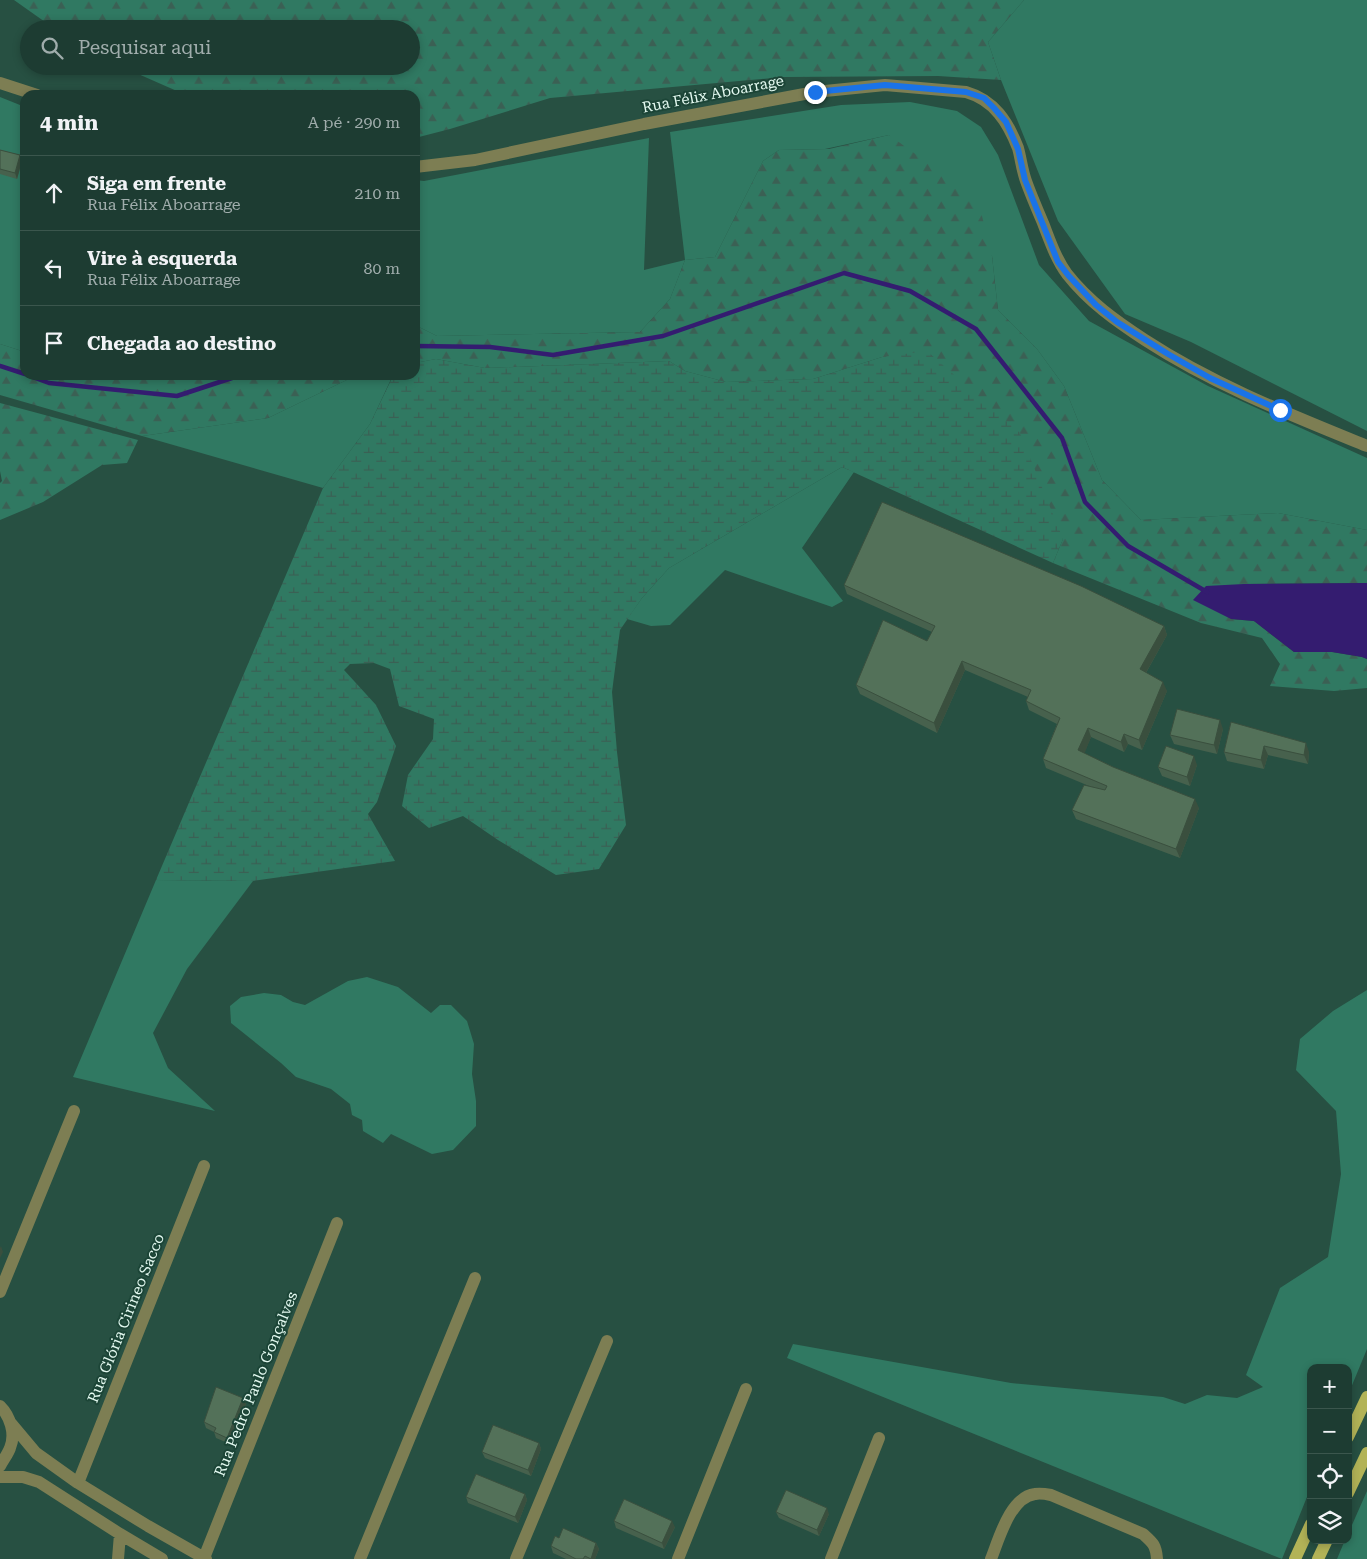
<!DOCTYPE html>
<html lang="pt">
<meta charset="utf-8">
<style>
body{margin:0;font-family:"Roboto Serif",serif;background:#2a473e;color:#f1f3f6}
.controls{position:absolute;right:15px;bottom:15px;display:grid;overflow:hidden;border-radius:10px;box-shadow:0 2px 8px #0003}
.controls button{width:45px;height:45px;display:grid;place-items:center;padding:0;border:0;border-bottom:1px solid #3b564d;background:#1d3c32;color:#f1f3f6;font:25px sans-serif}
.stop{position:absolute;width:15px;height:15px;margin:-11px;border:4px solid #1a73e8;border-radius:50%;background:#fff}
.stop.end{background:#1a73e8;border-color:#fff;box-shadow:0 1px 5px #0008}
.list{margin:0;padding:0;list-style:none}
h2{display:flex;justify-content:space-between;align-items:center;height:65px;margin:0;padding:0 20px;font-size:21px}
h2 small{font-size:16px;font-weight:400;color:#a0adac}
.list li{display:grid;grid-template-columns:32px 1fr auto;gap:15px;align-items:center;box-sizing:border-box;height:75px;padding:0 20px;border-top:1px solid #3b564d}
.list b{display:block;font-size:19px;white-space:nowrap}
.list p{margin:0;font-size:16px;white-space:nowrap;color:#a0adac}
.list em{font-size:16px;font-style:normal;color:#a0adac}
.icon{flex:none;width:28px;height:28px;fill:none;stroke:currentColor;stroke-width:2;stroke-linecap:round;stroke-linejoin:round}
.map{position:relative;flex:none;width:1367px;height:1559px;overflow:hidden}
.search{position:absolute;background:#1d3c32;box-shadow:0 2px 8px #0003;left:20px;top:20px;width:400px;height:55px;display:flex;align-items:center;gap:12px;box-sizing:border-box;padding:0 18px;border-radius:28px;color:#a0adac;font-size:19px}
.panel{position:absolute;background:#1d3c32;box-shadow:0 2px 8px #0003;left:20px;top:90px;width:400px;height:290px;border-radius:15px}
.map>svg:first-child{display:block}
.grass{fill:#307962}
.forest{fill:url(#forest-firs)}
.wetland{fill:url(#wetland-marsh)}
.water{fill:#341c70}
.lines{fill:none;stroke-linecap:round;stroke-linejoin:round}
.stream{stroke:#341c70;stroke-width:4.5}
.street{stroke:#7d7e53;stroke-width:12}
.primary{stroke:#b2b357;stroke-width:12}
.wall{fill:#47614d}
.shaded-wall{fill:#3a4f3e}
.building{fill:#537159;stroke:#3a4f3e}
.route{stroke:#1a73e8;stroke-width:6}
.labels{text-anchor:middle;stroke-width:4;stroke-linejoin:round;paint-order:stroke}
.street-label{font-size:15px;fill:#e3f9f0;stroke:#1c4537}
</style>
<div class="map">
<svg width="1367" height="1559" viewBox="0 0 1367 1559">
<defs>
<pattern id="forest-firs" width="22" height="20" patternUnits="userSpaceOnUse" patternTransform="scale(1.25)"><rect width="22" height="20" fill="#307962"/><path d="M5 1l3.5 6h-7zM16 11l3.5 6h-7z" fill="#3b6054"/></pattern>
<pattern id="wetland-marsh" width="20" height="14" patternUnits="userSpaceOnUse" patternTransform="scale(1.25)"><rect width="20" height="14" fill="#307962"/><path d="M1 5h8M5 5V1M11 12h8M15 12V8" fill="none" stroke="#3b6054"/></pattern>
</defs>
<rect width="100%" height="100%" fill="#275042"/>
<path class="grass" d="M1024,0H1367V431L1191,342L1125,314L1058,221L1001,80L988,42Z
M0,97L25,107V352L0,344Z
M910,102L957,111L981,127L998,155L1039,265L1089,321L1208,386L1367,458V530L1278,513L1141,520L1102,480L1064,386L1037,349L998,310L992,256L889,135L825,149L779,150L763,161L715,257L685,260L670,299L640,332L437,336L415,325V180L424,181L649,138L644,270L685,260L670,132L841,105Z
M357,375H393L370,424L323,488L142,436L268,418Z
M842,467L854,472L802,548L843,601L832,607L725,570L670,625L651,626L627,619L642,598L669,568Z
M156,880L253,881L187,969L153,1033L168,1068L215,1111L73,1077Z
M367,977L398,987L431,1013L440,1005H451L467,1021L474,1044L472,1074L476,1101V1126L453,1150L432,1154L391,1134L383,1143L363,1131L362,1120L352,1115L350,1104L331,1089L296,1077L281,1063L231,1023L230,1006L241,997L264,993L281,995L293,1002L305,1005L348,981Z
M1367,990V1349L1348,1395V1368H1311V1487L1282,1559L787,1358L793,1344L1011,1383L1163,1397L1185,1404L1207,1395L1237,1398L1263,1387L1246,1375L1280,1288L1328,1257L1341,1174L1336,1111L1296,1070L1300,1039L1333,1011Z
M1367,1491V1559H1337L1345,1540H1348V1534Z"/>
<path class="forest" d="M14,0H1024L988,42L1001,80L938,76L784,77L550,98L450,129L415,138V95H186L120,66H411V29H55Z
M889,135L960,186L982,216L992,256L998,310L1037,349L1064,386L1102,480L1141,520L1278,513L1367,530V583L1244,584L1231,619L1254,621L1294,652H1332L1362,657L1367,659V688L1334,691L1270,686L1280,664L1262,638L1201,623L1053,563L1063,539L882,357L813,379L726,382L685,371L669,361L485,368L436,359L415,363V325L437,336L640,332L670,299L685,260L715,257L763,161L779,150L829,149Z
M0,344L25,352V375H357L268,418L142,436L0,395Z
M0,403L138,440L127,463L102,465L43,502L0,520V483L2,481L0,471Z"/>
<path class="wetland" d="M927,351L1020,433L1063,539L1053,563L842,467L669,568L642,598L620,630L612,692L617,752L626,825L599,869L556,875L498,840L463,816L429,828L402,806L408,775L433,739L434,719L399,706L390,669L374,663L350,664L344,670L376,705L396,746L377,802L368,814L395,861L253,881L156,880L323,488L370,424L392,378L396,375H415V363L436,359L485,368L669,361L685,371L726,382L813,379L882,357Z"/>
<path class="water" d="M1367,583V659L1362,657L1332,652H1294L1254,621L1231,619L1193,600L1206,586L1244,584Z"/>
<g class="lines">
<path class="stream" d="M415,346L490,347L553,355L663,336L844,273L910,291L976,329L1062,438L1085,502L1128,546L1207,592
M0,366L25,374
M27,375L49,383L177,396L241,375"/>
<path class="street" d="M0,83L37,95
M415,167L475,160L644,124L815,92L885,85L966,92C994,100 1008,122 1018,148C1021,159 1022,170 1026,181C1031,195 1037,209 1043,223C1050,241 1056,259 1067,274C1089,302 1116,321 1145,340C1214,385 1291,415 1367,446
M0,1292L74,1111
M0,1406C10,1416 16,1434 10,1448C8,1454 3,1460 0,1466
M10,1422L36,1453L78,1483L148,1526L206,1559
M0,1477H23L39,1482L120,1534L162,1559
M78,1483L204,1166
M204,1558L337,1223
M118,1559L120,1534
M360,1559L475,1278
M516,1559L607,1341
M678,1559L746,1389
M831,1559L879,1438
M991,1559C999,1539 1010,1497 1035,1494C1040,1493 1046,1494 1051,1495L1143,1534C1153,1543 1156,1545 1157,1559"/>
<path class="primary" d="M1348,1437L1367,1397
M1348,1493L1367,1453
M1295,1559L1311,1524
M1318,1559L1327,1540"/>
</g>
<path class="wall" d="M0,150L20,155L22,161L17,179L0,174Z
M844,585L1164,626L1167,635L1146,673L1167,691L1142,750L1128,744L1124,752L1091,737L1084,753L1199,808L1180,858L1076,819L1072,810L1089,786L1046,768L1043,759L1057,724L1029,710L1026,701L1028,697L965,670L937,733L860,694L856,685L927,641L932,632L847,594Z
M1231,722L1309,752L1308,764L1268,755L1264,769L1227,761L1224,752Z
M1223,729L1217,754L1174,744L1170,735Z
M1197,765L1190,786L1162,776L1158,767Z
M246,1404L230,1444L216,1438L214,1432L206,1428L204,1422Z
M539,1443L541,1449L531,1476L485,1458L482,1452Z
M525,1494L527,1500L518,1523L468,1503L466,1497Z
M776,1512L829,1514L819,1536L779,1518Z
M614,1521L675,1527L664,1549L616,1528Z
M559,1538L596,1543L599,1549L595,1559H566L553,1553L551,1546Z"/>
<path class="shaded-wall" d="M20,155L22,161L17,179L15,173Z
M1164,626L1167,635L1143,678L1140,669Z
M962,661L965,670L937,733L934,723Z
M1163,682L1167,691L1142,750L1139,740Z
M1220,720L1223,729L1217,754L1214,745Z
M1088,728L1091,737L1082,760L1078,750Z
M1124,734L1128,744L1124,752L1121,742Z
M1306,743L1309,752L1308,764L1304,755Z
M1264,746L1268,755L1264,769L1261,760Z
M1194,756L1197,765L1190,786L1187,777Z
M1195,799L1199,808L1180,858L1176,849Z
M1,1246L3,1252L0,1258V1248Z
M243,1398L246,1404L230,1444L227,1438Z
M539,1443L541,1449L531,1476L528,1470Z
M525,1494L527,1500L518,1523L515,1517Z
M827,1508L829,1514L819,1536L817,1530Z
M672,1521L675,1527L664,1549L662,1543Z
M596,1543L599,1549L595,1559H591Z"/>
<path class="building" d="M0,150L20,155L15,173L0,169Z
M882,502L1081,586L1164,626L1140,669L1163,682L1139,740L1124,734L1121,742L1088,728L1078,750L1113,767L1195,799L1176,849L1072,810L1084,785L1105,790L1107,786L1043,759L1060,718L1026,701L1031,690L962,661L934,723L856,685L883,620L927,641L935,626L844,585Z
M1177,709L1220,720L1214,745L1170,735Z
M1231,722L1306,743L1304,755L1264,746L1261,760L1224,752Z
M1166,746L1194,756L1187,777L1158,767Z
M216,1387L243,1398L227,1438L214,1432L216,1428L204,1422Z
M493,1425L539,1443L528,1470L482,1452Z
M476,1474L525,1494L515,1517L466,1497Z
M786,1490L827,1508L817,1530L776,1512Z
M624,1499L672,1521L662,1543L614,1521Z
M563,1528L596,1543L591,1559L585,1556L583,1559H576L551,1546L555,1536L559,1538Z"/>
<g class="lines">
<path class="route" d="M815,92L885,85L966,92L984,98L994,108L1006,122L1018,149L1025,180L1058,262L1068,275L1096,305L1117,322L1168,354L1210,378L1280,410"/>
</g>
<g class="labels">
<g class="street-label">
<text transform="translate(713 94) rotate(-11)" y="5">Rua Félix Aboarrage</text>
<text transform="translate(126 1318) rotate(-68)" y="5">Rua Glória Cirineo Sacco</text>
<text transform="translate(256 1384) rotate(-68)" y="5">Rua Pedro Paulo Gonçalves</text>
</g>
</g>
</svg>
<div class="controls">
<button>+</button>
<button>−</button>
<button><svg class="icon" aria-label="locate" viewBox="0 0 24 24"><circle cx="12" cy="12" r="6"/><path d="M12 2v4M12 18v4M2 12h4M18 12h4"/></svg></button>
<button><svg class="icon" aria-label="layers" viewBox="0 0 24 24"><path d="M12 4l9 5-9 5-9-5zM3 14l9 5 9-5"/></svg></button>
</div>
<div class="stop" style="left:1280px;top:410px"></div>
<div class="stop end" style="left:815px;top:92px"></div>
<div class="search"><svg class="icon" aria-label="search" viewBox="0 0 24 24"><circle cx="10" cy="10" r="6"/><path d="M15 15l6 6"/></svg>Pesquisar aqui</div>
<section class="panel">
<h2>4 min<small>A pé · 290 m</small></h2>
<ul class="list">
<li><svg class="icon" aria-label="ahead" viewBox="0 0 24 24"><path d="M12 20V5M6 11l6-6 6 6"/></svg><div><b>Siga em frente</b><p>Rua Félix Aboarrage</p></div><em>210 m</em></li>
<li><svg class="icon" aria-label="left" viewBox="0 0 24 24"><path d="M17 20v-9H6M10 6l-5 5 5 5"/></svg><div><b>Vire à esquerda</b><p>Rua Félix Aboarrage</p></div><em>80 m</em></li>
<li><svg class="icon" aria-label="arrive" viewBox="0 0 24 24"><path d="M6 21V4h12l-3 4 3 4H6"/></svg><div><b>Chegada ao destino</b></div></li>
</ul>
</section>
</div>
